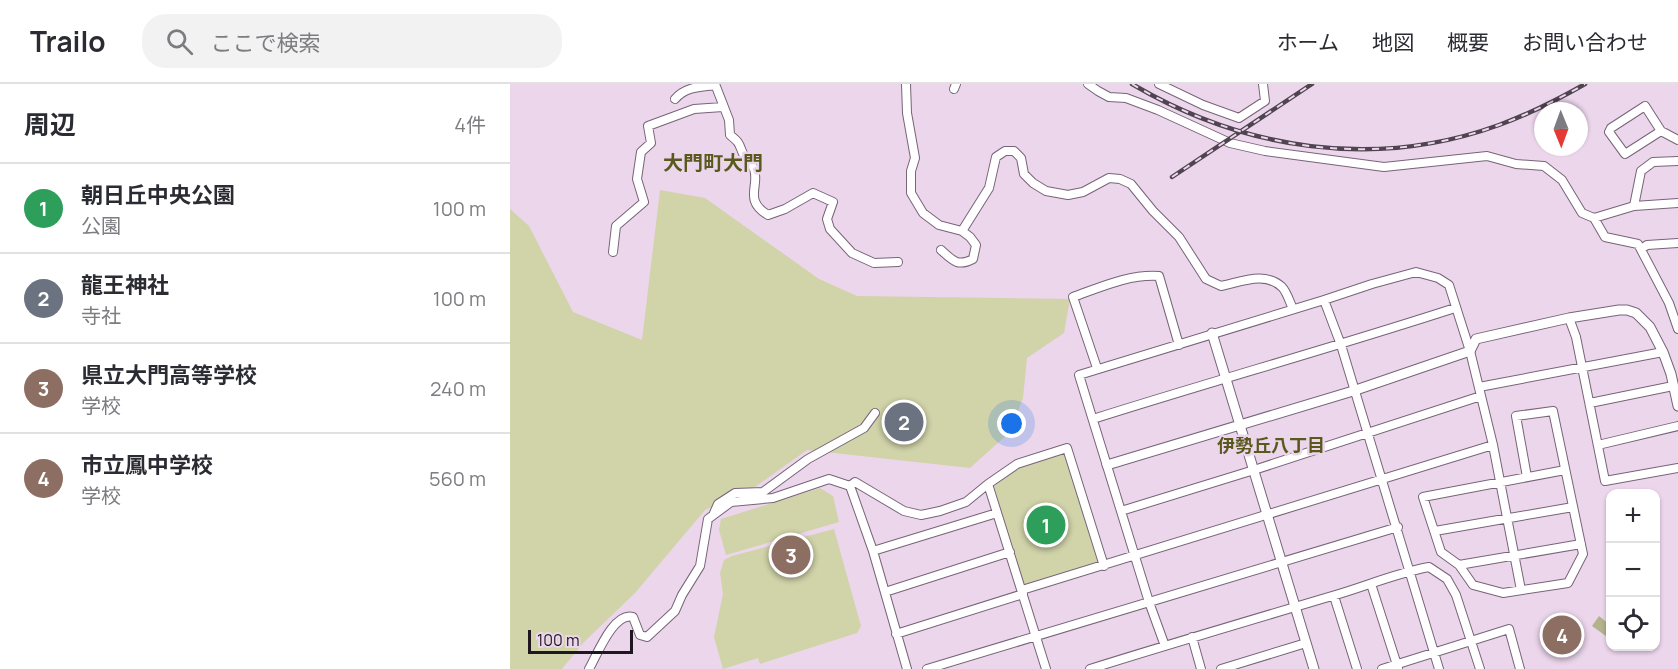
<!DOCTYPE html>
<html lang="ja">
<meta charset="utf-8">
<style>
body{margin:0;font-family:Manrope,"Noto Sans JP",sans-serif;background:#f2f2f3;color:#2b2b33}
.controls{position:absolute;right:18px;bottom:18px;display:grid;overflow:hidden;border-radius:12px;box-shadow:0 2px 4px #0004}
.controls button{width:54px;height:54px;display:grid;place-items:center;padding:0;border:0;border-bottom:2px solid #e1e1e2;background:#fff;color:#2b2b33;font:30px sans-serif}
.compass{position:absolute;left:1024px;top:18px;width:54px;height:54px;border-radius:50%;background:#fff;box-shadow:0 2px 4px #0004;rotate:179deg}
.scale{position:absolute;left:18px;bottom:15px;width:105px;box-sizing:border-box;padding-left:6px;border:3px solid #1f171f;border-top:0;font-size:16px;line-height:21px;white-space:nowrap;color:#1f171f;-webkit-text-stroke:4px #ecd6ec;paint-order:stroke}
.you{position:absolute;left:502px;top:340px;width:21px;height:21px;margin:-15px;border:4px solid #fff;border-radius:50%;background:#1a73e8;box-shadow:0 0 0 9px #1a73e833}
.badge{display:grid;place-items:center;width:39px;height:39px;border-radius:50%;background:#61612e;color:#fff;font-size:20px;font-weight:700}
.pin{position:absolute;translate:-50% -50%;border:3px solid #fff;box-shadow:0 2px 6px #0006}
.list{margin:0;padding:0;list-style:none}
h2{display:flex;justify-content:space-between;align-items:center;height:78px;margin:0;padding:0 24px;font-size:26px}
h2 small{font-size:20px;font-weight:400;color:#7c7c81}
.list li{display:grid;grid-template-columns:39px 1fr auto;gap:18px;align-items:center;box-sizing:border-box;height:90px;padding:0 24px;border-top:2px solid #e1e1e2}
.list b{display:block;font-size:22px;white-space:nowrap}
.list p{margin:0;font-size:20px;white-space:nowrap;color:#7c7c81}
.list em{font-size:20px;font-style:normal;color:#7c7c81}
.icon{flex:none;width:33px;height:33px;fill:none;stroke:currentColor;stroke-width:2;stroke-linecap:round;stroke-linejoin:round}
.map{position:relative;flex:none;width:1168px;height:585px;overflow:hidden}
header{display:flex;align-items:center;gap:36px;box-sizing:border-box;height:84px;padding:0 30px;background:#fff;border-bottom:2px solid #e1e1e2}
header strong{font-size:28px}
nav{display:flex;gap:33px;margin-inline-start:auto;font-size:21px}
.search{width:420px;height:54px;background:#f2f2f3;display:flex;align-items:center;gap:15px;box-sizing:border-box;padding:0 21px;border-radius:24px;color:#7c7c81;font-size:22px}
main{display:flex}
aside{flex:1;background:#fff}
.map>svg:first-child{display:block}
.green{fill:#d1d3a9}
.water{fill:#b2b38a}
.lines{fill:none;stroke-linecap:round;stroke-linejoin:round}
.minor-casing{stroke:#776477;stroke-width:10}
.tertiary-casing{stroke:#776477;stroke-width:11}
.minor{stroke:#fff;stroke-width:8}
.tertiary{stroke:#fff;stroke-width:9}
.rail-casing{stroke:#4f444f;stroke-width:4.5}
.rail{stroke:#ecd6ec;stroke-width:2;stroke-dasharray:7;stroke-linecap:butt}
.labels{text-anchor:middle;stroke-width:5;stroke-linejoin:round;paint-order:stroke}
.neighbourhood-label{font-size:18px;font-weight:bold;fill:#59591e;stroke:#ecd6ec}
.quarter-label{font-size:20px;font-weight:bold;fill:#59591e;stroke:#ecd6ec}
</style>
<header>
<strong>Trailo</strong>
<div class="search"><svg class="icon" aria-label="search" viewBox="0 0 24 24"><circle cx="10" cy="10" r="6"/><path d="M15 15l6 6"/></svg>ここで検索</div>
<nav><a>ホーム</a><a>地図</a><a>概要</a><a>お問い合わせ</a></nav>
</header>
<main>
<aside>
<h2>周辺<small>4件</small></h2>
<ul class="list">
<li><span class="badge" style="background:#2e9e5b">1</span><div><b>朝日丘中央公園</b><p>公園</p></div><em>100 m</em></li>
<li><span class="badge" style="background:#6b7280">2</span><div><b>龍王神社</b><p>寺社</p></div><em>100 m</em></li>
<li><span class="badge" style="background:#8d6e63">3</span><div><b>県立大門高等学校</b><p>学校</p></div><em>240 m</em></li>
<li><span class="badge" style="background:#8d6e63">4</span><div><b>市立鳳中学校</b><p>学校</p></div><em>560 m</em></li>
</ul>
</aside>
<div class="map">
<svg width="1168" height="585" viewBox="0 0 1168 585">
<rect width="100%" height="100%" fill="#ecd6ec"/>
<path class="green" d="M150,106L195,114L309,195L347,212L560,215L554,249L517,274L513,314L500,348L460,384L297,366L242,405L195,426L125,509L74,558L52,585H0V125L19,142L63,228L132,256Z
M554,369L590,480L513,502L484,402L510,382Z
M310,404L323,412L329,438L216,471L209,446L211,435Z
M324,445L351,542L347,549L250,580L248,574L213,585L204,553L213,510L210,489L214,476L222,472Z"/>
<path class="water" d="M1089,532L1100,541V555L1082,542Z"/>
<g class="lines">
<defs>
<path id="minor" d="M205,0L219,36L220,51C233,61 228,62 235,73C237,77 242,80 244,85C250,102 233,116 258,131L275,125L303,109L323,118L317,135L320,145L342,169L364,179L388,178
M396,0L397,29L405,74L401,87V109L413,129L429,141L452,147L460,153L466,161L463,175C448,183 443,177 431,166
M578,0L588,7L599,13L616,14L648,26L720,59L755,67L874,83L977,72L1006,80L1034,82L1052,96L1072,129L1084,134
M649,0L693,21L729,34L755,17L753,0
M444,5L446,0
M165,15C175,3 189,3 205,1
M1151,47L1115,70L1099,48L1101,44L1135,22L1151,47L1168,56
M1168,77L1143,78L1131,87L1124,122L1084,134L1095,153L1128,160L1159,219L1168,245
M1124,122L1168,119
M452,147L479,104L486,73L495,67H504L511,74L514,90L523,99L536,107L558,111L573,108L599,94L610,95L621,100L643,127L669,153L696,195L711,202C731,198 755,187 772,203C777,208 780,219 783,225
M1131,165L1137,161L1168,159
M103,168L106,142L134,118L127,95L131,68L141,59L138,42L184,25L213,23
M814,216L831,261L929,585
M1059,234L1066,253L1095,397L1168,384
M587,284L563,213C591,203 619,190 649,192L669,261
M969,303L1153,268
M1080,319L1163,302
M583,335C703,297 825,263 945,224
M1088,361L1168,342
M1017,393L1006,332L1043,327L1073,470L1058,499L993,509L963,501L949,481L931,468L913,413L1055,386
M611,427L744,386L971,312
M204,429L208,420L225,409L253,408L298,375L354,344L365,329
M925,447L1063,423
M363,467L487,429
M949,481L1071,460
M861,500L888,584
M512,506L983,361
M375,508L500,468
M824,512L847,585
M386,550L513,510
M682,553L691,585
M655,562L639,518L569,291L814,216L862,200L906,188L928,194L939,201L960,267L983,361L1011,506
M79,585C87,571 104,527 123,533L130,551L137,553L165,527L172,511L190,482L198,435L221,418L263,414L319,395L340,402
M397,585L363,467L340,402L345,398L394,427L411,431L430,427L456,418L478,400
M417,585L888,443
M536,585L478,400L507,380L557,364L594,482
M580,585C660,560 741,536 822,512C854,503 886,489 919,483L937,495L946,511L970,585
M711,585L796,559
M872,585L999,545L1010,585"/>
<path id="tertiary" d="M702,249L804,585
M597,381L843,307L960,267L966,255L1059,234L1109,226H1117L1126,229L1140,243L1153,268L1161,290L1168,322"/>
</defs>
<use href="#minor" class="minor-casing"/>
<use href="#tertiary" class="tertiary-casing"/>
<use href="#minor" class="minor"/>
<use href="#tertiary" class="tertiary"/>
<defs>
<path id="rail" d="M622,0C734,66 865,86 989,41C1019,30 1047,16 1075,0
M662,93L802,0"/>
</defs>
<use href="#rail" class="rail-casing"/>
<use href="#rail" class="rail"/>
</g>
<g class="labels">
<g class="neighbourhood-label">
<text x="761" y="368">伊勢丘八丁目</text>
</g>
<g class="quarter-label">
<text x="203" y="86">大門町大門</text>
</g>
</g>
</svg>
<div class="controls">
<button>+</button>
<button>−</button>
<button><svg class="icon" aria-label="locate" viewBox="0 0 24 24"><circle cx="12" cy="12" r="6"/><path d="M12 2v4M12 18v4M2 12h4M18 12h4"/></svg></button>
</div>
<svg class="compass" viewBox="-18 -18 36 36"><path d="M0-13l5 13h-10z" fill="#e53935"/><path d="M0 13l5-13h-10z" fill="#7c7c81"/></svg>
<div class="scale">100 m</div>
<div class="you"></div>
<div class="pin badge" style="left:536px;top:441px;background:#2e9e5b">1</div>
<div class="pin badge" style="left:394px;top:338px;background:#6b7280">2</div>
<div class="pin badge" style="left:281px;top:471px;background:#8d6e63">3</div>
<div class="pin badge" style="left:1052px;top:551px;background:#8d6e63">4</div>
</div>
</main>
